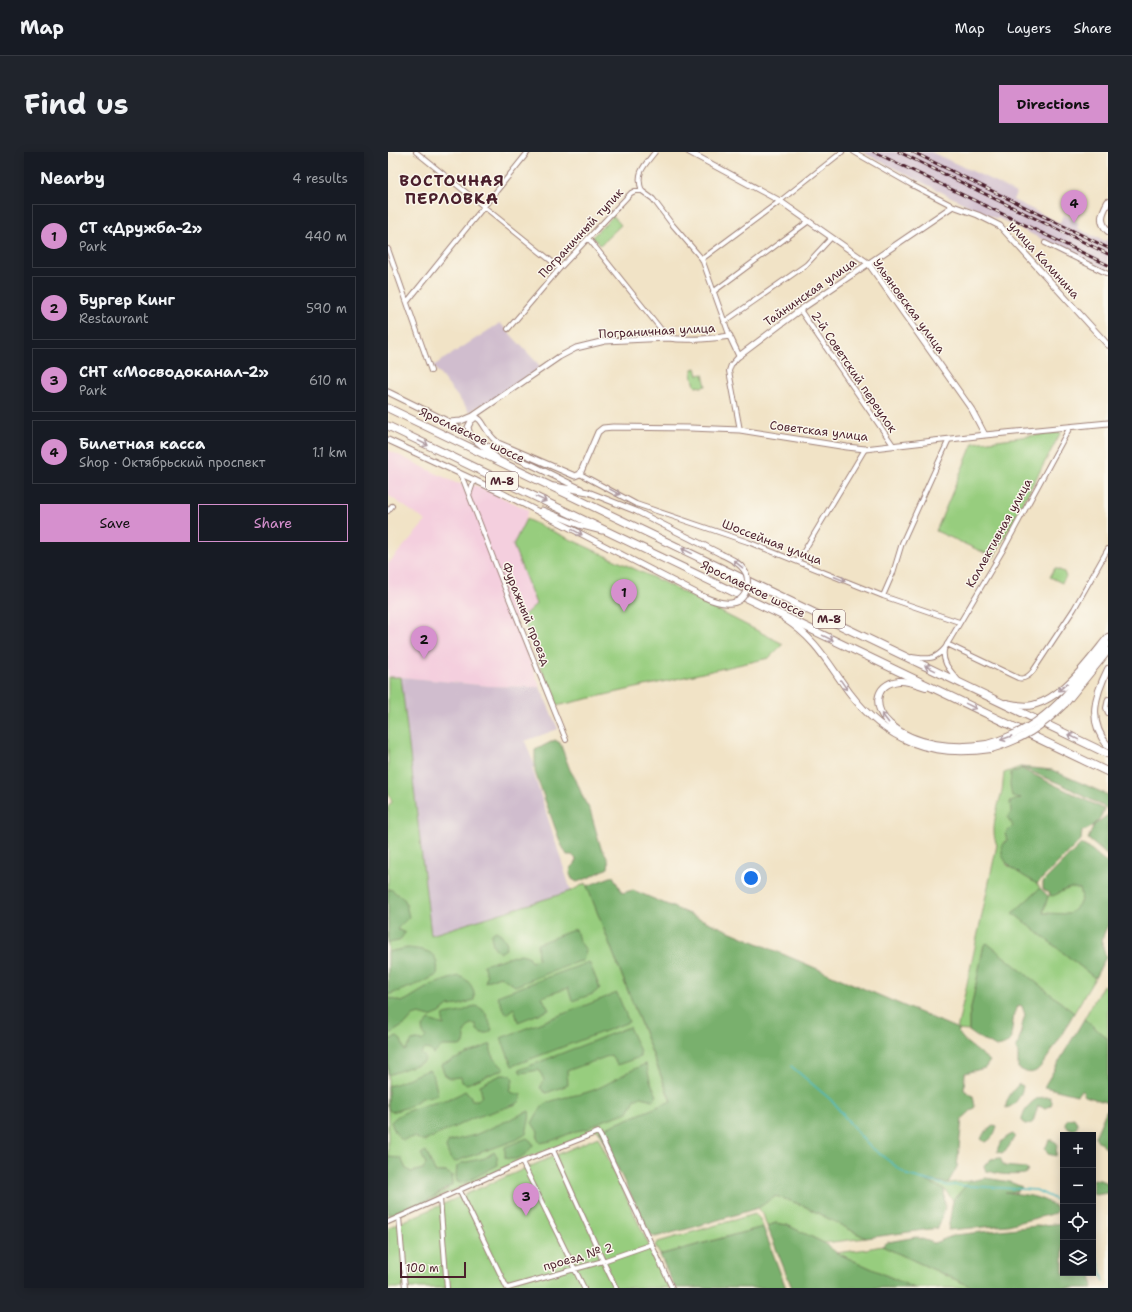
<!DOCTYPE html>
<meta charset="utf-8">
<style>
body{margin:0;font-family:"Shantell Sans",sans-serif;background:#20242c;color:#f1f3f6}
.controls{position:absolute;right:12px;bottom:12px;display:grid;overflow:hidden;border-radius:0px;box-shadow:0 2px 10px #0003}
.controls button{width:36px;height:36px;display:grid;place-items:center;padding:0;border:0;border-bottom:1px solid #363941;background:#171b24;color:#f1f3f6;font:20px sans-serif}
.scale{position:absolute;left:12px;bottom:10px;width:66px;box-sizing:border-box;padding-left:4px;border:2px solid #4a1f2b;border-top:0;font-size:11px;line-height:14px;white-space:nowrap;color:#4a1f2b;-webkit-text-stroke:3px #fbf7ec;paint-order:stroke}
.you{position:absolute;left:363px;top:726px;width:14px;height:14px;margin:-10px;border:3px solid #fff;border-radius:50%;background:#1a73e8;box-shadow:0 0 0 6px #1a73e833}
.badge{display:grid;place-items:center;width:26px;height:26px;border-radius:50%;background:#d690ce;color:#111;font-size:13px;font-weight:700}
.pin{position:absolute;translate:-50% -33px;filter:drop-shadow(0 1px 2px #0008)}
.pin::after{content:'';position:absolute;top:21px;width:14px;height:12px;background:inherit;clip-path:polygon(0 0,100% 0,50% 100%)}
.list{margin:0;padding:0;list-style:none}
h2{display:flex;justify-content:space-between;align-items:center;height:52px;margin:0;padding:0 16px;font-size:17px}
h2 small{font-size:13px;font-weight:400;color:#9ea1a6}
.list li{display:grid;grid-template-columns:26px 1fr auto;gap:12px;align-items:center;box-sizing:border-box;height:64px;margin:0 8px 8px;padding:0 8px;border:1px solid #363941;border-radius:0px}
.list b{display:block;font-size:15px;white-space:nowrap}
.list p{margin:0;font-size:13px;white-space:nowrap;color:#9ea1a6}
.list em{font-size:13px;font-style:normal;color:#9ea1a6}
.actions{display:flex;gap:8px;padding:12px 16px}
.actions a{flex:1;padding:9px 0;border:1px solid #d690ce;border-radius:0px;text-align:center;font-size:14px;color:#d690ce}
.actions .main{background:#d690ce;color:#111}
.icon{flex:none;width:22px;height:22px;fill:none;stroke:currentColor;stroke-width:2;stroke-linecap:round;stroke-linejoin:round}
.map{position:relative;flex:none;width:720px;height:1136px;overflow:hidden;border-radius:0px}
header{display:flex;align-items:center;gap:24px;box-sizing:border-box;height:56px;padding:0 20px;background:#171b24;border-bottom:1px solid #363941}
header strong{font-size:19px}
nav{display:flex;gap:22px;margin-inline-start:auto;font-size:14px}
.intro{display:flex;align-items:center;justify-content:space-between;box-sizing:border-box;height:96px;padding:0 24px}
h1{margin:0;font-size:28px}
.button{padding:10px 18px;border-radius:0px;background:#d690ce;color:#111;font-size:14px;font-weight:700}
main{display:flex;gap:24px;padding:0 24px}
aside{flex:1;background:#171b24;border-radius:0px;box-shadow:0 2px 10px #0003}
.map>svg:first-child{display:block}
.built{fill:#f4cfde}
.industrial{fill:#d0bdce}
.green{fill:#97cd7e;stroke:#707654}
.forest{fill:#79b06d;stroke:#62684c}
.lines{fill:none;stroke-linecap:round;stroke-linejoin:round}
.stream{stroke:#4cbbc1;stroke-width:1.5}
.minor-casing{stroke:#9e8178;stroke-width:6}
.tertiary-casing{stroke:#9e8178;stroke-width:7}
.secondary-casing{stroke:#9e8178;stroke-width:8}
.trunk-casing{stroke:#9e8178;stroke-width:9}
.minor{stroke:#fff;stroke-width:4}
.tertiary{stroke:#fff;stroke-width:5}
.secondary{stroke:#fff;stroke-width:6}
.trunk{stroke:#fff;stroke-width:7}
.rail-casing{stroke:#4a1f2b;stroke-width:3}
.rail{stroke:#fbf7ec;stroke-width:1.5;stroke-dasharray:4.5;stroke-linecap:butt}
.tertiary-bridge-casing{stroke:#9e8178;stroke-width:7;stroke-linecap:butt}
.secondary-bridge-casing{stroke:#9e8178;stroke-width:8;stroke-linecap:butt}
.tertiary-bridge{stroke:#fff;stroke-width:5}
.secondary-bridge{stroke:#fff;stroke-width:6}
.oneway{stroke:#ae9aa0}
.labels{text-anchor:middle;stroke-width:3;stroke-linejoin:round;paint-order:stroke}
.shield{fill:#fbf7ec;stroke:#7f6065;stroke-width:1}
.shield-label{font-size:11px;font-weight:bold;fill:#4a1f2b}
.street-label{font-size:12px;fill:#4a1f2b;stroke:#fbf7ec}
.district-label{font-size:16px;font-weight:bold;letter-spacing:1px;fill:#4a1f2b;stroke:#fbf7ec}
</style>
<header>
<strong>Map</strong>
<nav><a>Map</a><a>Layers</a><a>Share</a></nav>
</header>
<div class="intro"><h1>Find us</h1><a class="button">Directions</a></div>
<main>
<aside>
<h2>Nearby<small>4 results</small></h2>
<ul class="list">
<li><span class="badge">1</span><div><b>СТ «Дружба-2»</b><p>Park</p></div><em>440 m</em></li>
<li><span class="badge">2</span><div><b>Бургер Кинг</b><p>Restaurant</p></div><em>590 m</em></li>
<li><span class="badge">3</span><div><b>СНТ «Мосводоканал-2»</b><p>Park</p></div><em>610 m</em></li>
<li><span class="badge">4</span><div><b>Билетная касса</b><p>Shop · Октябрьский проспект</p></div><em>1.1 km</em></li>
</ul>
<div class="actions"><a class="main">Save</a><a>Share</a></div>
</aside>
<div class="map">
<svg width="720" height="1136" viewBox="0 0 720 1136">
<rect width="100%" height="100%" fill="#fbf7ec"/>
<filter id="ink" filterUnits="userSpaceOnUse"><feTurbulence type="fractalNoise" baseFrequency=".025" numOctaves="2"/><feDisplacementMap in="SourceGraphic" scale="8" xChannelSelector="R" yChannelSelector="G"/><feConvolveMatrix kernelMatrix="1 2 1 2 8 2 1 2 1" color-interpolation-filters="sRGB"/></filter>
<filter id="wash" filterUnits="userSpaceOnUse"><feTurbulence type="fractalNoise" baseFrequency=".012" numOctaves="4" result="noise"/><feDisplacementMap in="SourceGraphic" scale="16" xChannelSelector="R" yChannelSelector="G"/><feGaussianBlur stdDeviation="0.9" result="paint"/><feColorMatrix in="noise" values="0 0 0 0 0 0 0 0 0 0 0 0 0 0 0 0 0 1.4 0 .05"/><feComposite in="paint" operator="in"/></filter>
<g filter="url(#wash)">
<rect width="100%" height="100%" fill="#f1e3c6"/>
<path class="built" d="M0,298L68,331L89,334L141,358L126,393L148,452L134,465L126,466L152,535L101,534L13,525H0V412L38,369L0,343Z"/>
<path class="industrial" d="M474,0H543L597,25L628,41L625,48L670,70H672L676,63L691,71L689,76L716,89L720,87V119L610,66L609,67L595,61Z
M112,171L153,215L97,254L94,252L82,260L45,214Z
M13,525L101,534L152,535L170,577L137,589L147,615L144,616L183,739L43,783Z"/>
<path class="green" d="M225,64L233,73L212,93L204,85Z
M308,216L310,223L315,222L318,234L313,235L307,234L304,222L305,217Z
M673,280L606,405L548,379L585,291Z
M138,367L275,430L395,492L381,506L168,554L134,465L148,452L125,393Z
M667,416L676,420L678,425L674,431L662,425Z
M0,525H13L43,783L183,739L198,731L283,950L211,979C205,976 201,979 198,984L135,1007L0,1068V1061L4,1062L40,1048L60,1037L58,1020H47L38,1012L35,1017L23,1020L18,1017L13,1007L0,1005V655L4,650L0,640Z
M632,615L635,616L623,621L634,646L626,674L614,696L619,713L649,732L652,736L626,761L707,826L686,861L599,792L596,793L581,866V879L569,878L609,693C602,679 609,657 613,643C615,636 615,628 616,621Z
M683,736L692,737C697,750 689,754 681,763L655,761L660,744C668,743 675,738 683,736Z
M715,833L720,837V887L696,867Z
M210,985L281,1136H0V1076Z
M534,1027L560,1031L582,1029L565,1048L556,1037Z
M388,1044L414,1053L478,1086L436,1091L399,1073L388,1071L379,1074L375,1062L370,1056Z
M367,1062L372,1067L375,1075L272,1103L267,1093L270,1090Z
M494,1094L586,1136H526L449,1101L478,1097Z"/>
<path class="forest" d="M167,588L172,591L182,618L188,628L196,648L202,658L213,696C218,702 222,708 220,716L200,726L189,730L184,727L182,722L183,716L187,712L188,707L184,703H179L173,692L147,620V598Z
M632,615L664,618L720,643V657L675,633Z
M634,617L716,657C713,667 705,677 694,679L693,688L649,732C637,724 611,713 614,696C614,694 617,690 619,688L617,682L625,674L620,666L623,660L622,650L633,646L624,644L622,633L623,621Z
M720,663V704L700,687L706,673Z
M693,692L704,698L720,712V773C713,787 713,790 718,805L707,826L625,761L652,736L660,744L655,761L681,762C689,754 697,750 692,737C675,734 677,740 664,744L655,737V730Z
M225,724L234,741L245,738L570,877L569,879L578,890L602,909L597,916L577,921L576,938L585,944L587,955L574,967L569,1015L560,1031L536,1028L556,1037L557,1055L550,1076L478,1086L414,1053L388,1044L370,1056L303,1076L267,1085L263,1083L211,979L283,949L199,734Z
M0,737L4,738L17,748L21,765L9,777L17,781L11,789L0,791Z
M188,777L191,789L198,798L195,809L189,810L127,834L112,824L97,830L99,824L95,813L133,802L140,804L143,810L150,807L149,792Z
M108,779L113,782L119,791L118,797L112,801C105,796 104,791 103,782Z
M599,791L686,861C679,873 658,912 648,919C641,923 636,919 630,916V901L628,897C633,886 633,874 637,863L634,854L631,853L626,861L623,886C620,893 614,894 608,895C599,889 589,886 581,879V866L596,793Z
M19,796C39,798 52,799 49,823L33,831L0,843V800Z
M201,810L212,836L205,842L184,849L180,836L154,845L161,858L130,870L126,856L118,862L109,844Z
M70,824C80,826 88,837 86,848L71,853L60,854L52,861L42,865L31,862L25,864L18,872L0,883V846H2L13,850L18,848L43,833Z
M229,841L241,870L124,914L113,886Z
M88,854C100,858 100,868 104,878L99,881H93L89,878L88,872H82L76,881L77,886L76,892L71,894H54L46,902L42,898L37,897L33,901L37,905L36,910L0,923V888L9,885L13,888L17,899L24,889L29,888L34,889L38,885L35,881L34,876L41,868L56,873L55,868L56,863L73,860L83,855Z
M696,867L720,887V951L697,944L694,937L689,943L656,935Z
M241,875L252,899V905L229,913L223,903L179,919L180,933L158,941L152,936L156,928L151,918L133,921L131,918Z
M103,892C101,903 109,909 116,917L79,932L74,930L73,925L62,926L57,923L53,913Z
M258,912L262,928L269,944L265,948L253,945L248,946L240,960L214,969L199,977L188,979L163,989L152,991L149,986L150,980L144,971C148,964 152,955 159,951C172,945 187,944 200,940C220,934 238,919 258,912Z
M41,918L45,922L50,943L34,946L20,955L4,960L0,957V934C14,931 27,922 41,918Z
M113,923H123L125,928L122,939L127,942H133V948L129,952L86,966L36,989L26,985L15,988C8,984 6,978 3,970C14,957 44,952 60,947C66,945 72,942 77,939L82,943L84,948H90L94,944L92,933Z
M631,932L635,934C634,942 627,955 618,956C617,948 625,938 631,932Z
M662,945L664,950L663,954L657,956L650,954L645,970L642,972H637L634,970C633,962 643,948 651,946C654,945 658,945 662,945Z
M720,955V998L710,989L707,985Z
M141,959C143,967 139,974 138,982L128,988L66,1010L62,1006L58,996L60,990L87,983Z
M686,966L690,972L688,977L684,978L678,974L677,970L680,967Z
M606,973L609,974C607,981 604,988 597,990L593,987L596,981Z
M625,982L627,984L620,996L614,1001L609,1000C610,991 617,985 625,982Z
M139,986L143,989L145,993C138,1003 130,1010 117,1006V995Z
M661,988H664L669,991L668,1004L660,1002L657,997Z
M38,999L47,1020H58L64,1023V1033L40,1048L4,1062L0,1061V1005L13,1006L18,1017L23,1020L35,1017L38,1012L33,1002Z
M106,1000L109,1004L110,1013L80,1029L75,1031L69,1030L68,1025L69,1014L74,1011L97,1006Z
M612,1006L616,1014L637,1016L640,1018L637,1022C630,1023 615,1023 607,1021C604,1020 602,1019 598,1019L596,1014L603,1007Z
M598,1026L622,1030L634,1035L629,1040H617C636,1043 653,1043 669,1056L668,1061L620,1073L560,1078L565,1048L582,1029Z
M706,1027L712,1028L720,1031V1041L708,1043L705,1042V1028Z
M388,1071L399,1073L436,1091L449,1101L526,1136H404L379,1074Z
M675,1071V1121H703L705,1136H586L494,1094L500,1090L528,1085L546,1091L567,1083Z
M375,1075L398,1136H287L272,1103Z"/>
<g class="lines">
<path class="stream" d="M403,914L443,948L479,992L519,1023L561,1034L566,1033L648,1038L675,1051
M705,1091L716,1130"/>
</g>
</g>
<g filter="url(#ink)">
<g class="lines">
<defs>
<path id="minor" d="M28,0L172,116
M466,0L522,32L565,54
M254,39L265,47L283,71L314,107L342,185
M254,39C247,21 256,14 267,0
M200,86L280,186
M657,91L720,122
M0,97L43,219
M314,107L392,49L454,0
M325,140L421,69
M19,150L140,0
M412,158L505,293
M336,170L418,113L443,86
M120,177L172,116L243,41L247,39H254
M351,204L343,213L341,219L352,278
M71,321L76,330L116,434L178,588
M192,322L248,352L360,390L495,444L571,470
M81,343L85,331L87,328
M0,359L4,354
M410,409L477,297
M495,444L505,421L514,391L561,287
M559,492L630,526C636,528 641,524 645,519L686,457L720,397
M556,498C554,511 562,518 570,528
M524,505C539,507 546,509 557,496L615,398L682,275
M720,547L718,556L720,561
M165,998L215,1109L228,1136
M134,1010L196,1136
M72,1039L119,1136
M52,1047L59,1136
M11,1065L17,1136
M0,1070L134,1010L210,980L213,985L284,1136
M120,1136L215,1109L264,1092"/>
<path id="tertiary" d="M301,0L392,49L480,111L584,258L597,283
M343,187L351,204L412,158L565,54L590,63L612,74L720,193
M0,240L61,270L82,284L109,306
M85,264C94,266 95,274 101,281C103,285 107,288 110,291L187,324L192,322L210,280L215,276L225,275L302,276L352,278L459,295L477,297L597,283L720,271
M61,270L73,269L85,264L171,205L188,196L217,189L280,186C300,189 321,187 342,184
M82,284L80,275L83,269L88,265
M0,288L114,341L314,444
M95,292L144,313L193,337
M166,334L200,340L248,359L333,402
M154,358L191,373L214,379"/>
<path id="secondary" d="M720,50C714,61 710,69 720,79
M397,467C429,488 439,510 461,540C498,589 543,606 603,597
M720,517C707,543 699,569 720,594
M538,535C530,533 520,528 511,529C485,532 485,558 502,572C527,594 567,597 599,592
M673,548L703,514L720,492
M618,551C627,553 636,555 645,553C675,546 702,507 720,485
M677,552L720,499"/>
<path id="trunk" d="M0,256L720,602
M0,274L720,620"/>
</defs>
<use href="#minor" class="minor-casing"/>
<use href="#tertiary" class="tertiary-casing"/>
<use href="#secondary" class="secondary-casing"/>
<use href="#trunk" class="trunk-casing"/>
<use href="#minor" class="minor"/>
<use href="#tertiary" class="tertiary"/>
<use href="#secondary" class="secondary"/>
<use href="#trunk" class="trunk"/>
<defs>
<path id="rail" d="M486,0L720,113
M511,0L720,102
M525,0L720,96"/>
</defs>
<use href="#rail" class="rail-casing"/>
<use href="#rail" class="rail"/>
<defs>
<path id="tertiary-bridge" d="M314,444C329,451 353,459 359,436C360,430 360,423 356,418C351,410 341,406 333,402"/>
<path id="secondary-bridge" d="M599,592C630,583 650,571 673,548
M603,597C634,588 654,575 677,552"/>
</defs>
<use href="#tertiary-bridge" class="tertiary-bridge-casing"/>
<use href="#secondary-bridge" class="secondary-bridge-casing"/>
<use href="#tertiary-bridge" class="tertiary-bridge"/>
<use href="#secondary-bridge" class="secondary-bridge"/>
</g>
<defs><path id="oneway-shaft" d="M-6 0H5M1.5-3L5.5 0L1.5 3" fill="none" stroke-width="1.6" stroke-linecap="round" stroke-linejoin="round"/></defs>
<g class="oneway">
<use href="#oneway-shaft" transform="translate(35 291) rotate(26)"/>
<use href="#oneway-shaft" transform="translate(227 340) rotate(29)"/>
<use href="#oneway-shaft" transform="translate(153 347) rotate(25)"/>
<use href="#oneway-shaft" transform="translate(189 380) rotate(29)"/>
<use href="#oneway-shaft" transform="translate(299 399) rotate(-154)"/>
<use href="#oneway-shaft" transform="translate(350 412) rotate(-141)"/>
<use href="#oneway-shaft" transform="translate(452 427) rotate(22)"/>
<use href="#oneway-shaft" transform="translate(440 486) rotate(26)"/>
<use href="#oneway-shaft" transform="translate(542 516) rotate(-154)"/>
<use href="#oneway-shaft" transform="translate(456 533) rotate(55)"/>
<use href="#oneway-shaft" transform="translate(675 535) rotate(138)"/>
<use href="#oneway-shaft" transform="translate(583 554) rotate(26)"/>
<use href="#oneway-shaft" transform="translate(497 566) rotate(-128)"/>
<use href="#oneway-shaft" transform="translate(685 585) rotate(-154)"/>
<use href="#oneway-shaft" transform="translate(618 586) rotate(160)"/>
</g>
</g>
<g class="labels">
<g class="shield">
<rect x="98" y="320" width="32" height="18" rx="3"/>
<rect x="425" y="458" width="32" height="18" rx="3"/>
</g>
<g class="shield-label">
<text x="114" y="333">М-8</text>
<text x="441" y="471">М-8</text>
</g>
<g class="street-label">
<text transform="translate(193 81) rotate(-47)" y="4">Пограничный тупик</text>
<text transform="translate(656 108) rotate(48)" y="4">улица Калинина</text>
<text transform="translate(422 140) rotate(-35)" y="4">Тайнинская улица</text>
<text transform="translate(521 154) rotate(54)" y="4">Ульяновская улица</text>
<text transform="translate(269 179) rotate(-3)" y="4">Пограничная улица</text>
<text transform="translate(466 220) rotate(56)" y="4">2-й Советский переулок</text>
<text transform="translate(431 279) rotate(7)" y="4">Советская улица</text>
<text transform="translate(84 283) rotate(25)" y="4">Ярославское шоссе</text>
<text transform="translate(611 381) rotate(-61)" y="4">Коллективная улица</text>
<text transform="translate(384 390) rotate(21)" y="4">Шоссейная улица</text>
<text transform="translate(365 437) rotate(26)" y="4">Ярославское шоссе</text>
<text transform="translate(138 462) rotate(68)" y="4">Фуражный проезд</text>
<text transform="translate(190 1105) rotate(-16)" y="4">проезд № 2</text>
</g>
<g class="district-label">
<text x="64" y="34">ВОСТОЧНАЯ<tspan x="64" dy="18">ПЕРЛОВКА</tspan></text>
</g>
</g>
</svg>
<div class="controls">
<button>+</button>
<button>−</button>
<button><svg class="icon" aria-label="locate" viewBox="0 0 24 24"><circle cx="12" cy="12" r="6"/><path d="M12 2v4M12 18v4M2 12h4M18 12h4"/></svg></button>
<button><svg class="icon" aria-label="layers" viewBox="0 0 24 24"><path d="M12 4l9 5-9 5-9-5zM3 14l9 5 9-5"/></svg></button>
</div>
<div class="scale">100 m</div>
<div class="you"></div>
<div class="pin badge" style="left:236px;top:460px">1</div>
<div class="pin badge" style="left:36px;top:507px">2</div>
<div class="pin badge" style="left:138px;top:1064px">3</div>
<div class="pin badge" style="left:686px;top:71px">4</div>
</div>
</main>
